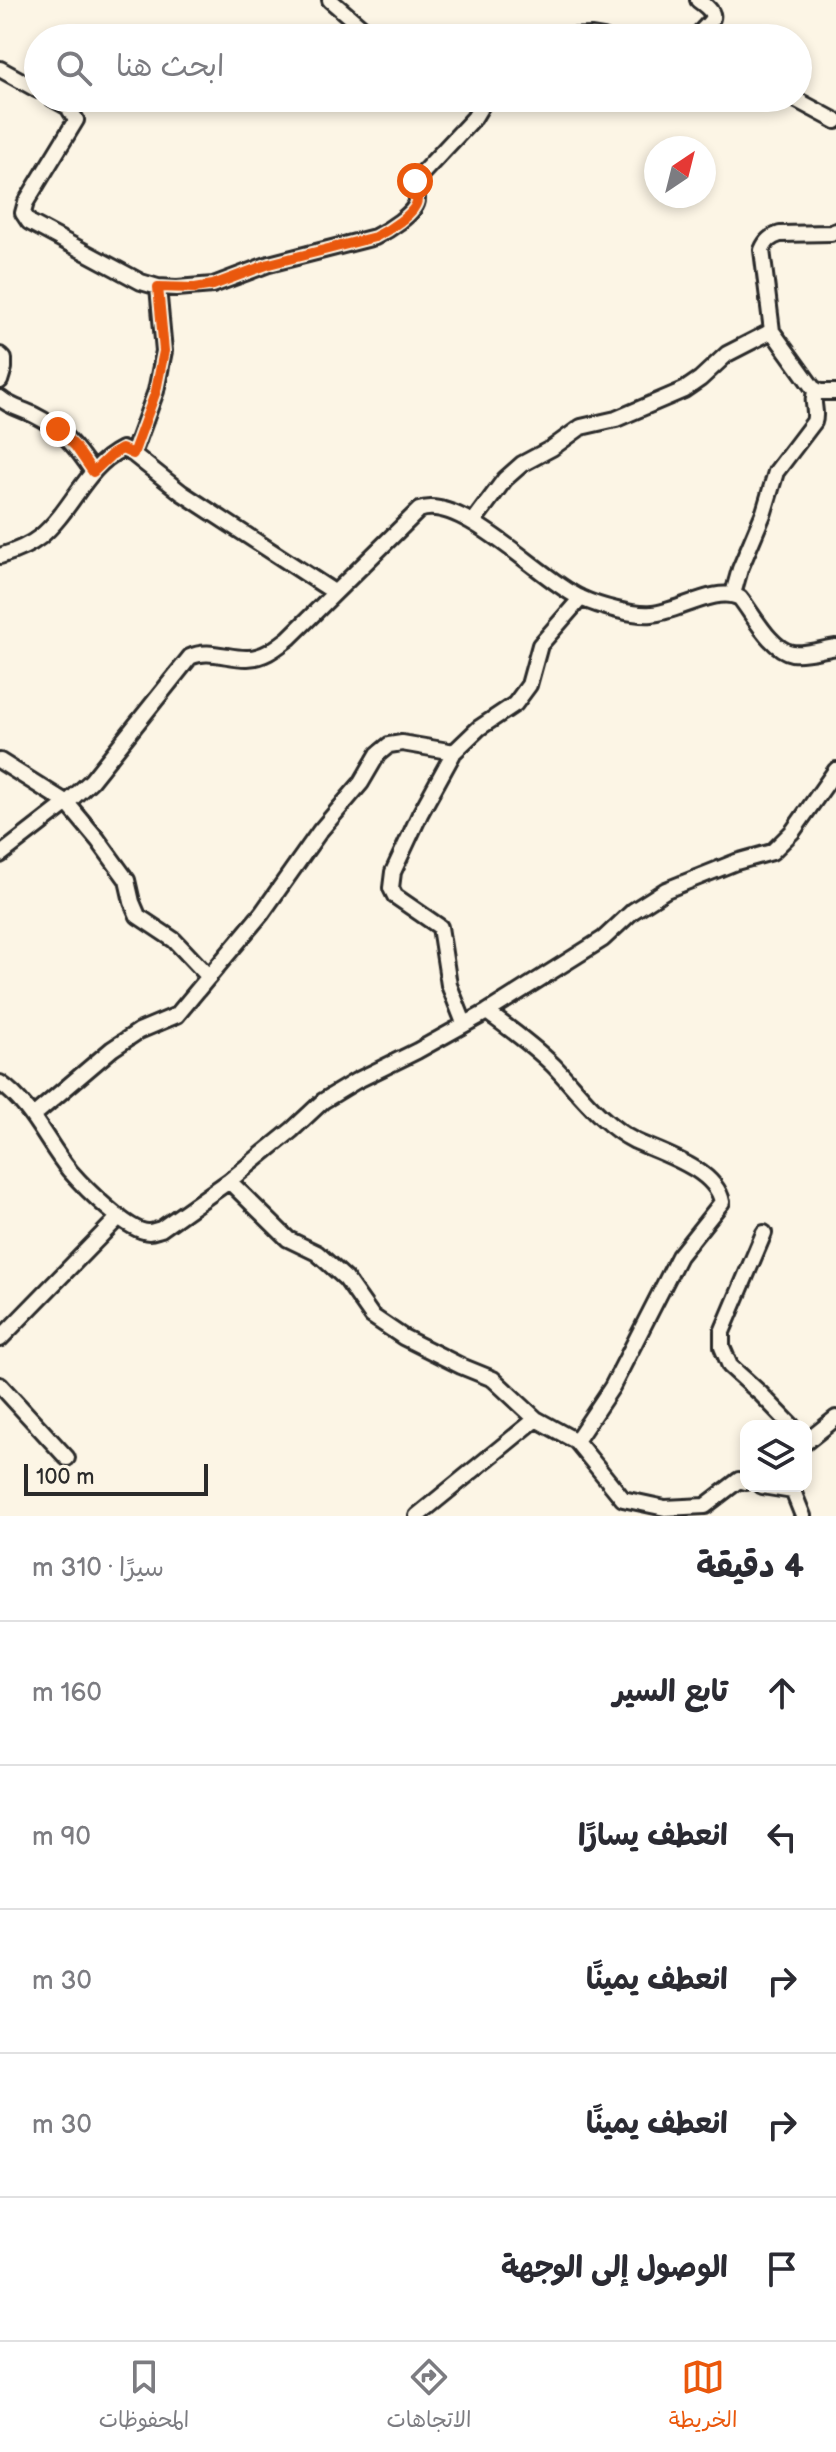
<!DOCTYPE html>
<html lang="ar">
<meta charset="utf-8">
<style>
body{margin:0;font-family:"Balsamiq Sans","Playpen Sans Arabic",sans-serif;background:#f2f2f3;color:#2b2b33;direction:rtl}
.controls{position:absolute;right:24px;bottom:24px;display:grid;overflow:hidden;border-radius:16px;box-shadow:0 4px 12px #0003}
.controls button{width:72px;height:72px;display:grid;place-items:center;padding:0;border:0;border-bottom:2px solid #e1e1e2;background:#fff;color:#2b2b33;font:40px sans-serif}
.compass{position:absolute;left:644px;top:136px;width:72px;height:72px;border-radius:50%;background:#fff;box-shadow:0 4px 12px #0003;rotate:35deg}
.scale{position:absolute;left:24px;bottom:20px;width:184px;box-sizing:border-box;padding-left:8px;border:4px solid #2b2b2b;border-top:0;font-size:22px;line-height:28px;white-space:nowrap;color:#2b2b2b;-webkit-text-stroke:6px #fcf5e5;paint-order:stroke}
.stop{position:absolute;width:24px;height:24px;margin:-18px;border:6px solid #ea580c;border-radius:50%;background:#fff}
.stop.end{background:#ea580c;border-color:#fff;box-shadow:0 2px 8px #0008}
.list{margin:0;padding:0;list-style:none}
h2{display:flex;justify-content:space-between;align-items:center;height:104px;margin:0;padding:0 32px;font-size:34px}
h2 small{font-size:26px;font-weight:400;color:#7c7c81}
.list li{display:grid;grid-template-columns:52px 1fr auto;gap:24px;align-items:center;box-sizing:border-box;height:144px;padding:0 32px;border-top:2px solid #e1e1e2}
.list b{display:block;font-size:30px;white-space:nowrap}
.list em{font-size:26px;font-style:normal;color:#7c7c81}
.icon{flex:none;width:44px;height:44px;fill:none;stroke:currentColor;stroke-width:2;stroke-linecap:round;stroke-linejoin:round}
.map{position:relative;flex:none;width:836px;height:1516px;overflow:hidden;direction:ltr}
.search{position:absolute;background:#fff;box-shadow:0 4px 12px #0003;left:24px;right:24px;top:24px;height:88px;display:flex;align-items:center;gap:20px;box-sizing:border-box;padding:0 28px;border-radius:44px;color:#7c7c81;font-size:30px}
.sheet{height:824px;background:#fff}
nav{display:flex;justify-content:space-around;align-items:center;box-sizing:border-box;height:112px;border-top:2px solid #e1e1e2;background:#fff;font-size:22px;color:#7c7c81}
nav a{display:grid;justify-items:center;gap:4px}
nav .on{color:#ea580c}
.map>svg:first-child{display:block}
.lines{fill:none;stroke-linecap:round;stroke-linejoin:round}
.minor-casing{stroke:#2b2b2b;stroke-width:20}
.minor{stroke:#fcf5e5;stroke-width:14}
.route{stroke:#ea580c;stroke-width:10}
</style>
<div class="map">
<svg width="836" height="1516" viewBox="0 0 836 1516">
<rect width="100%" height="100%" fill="#fcf5e5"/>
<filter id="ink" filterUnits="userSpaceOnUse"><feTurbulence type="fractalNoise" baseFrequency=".0125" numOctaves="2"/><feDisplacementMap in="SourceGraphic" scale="16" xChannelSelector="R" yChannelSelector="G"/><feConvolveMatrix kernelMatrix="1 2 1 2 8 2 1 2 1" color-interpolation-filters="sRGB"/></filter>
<g filter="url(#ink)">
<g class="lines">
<defs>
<path id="minor" d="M330,0L374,38
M523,38L592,36L604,38
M695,38C711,19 723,18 698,0
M0,69L38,90
M52,98L68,107L76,120L26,202L23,213L29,222L141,282L158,287L177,288L213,285L269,264L375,237C385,232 418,213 417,199C417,191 413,189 415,181L474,118L486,98
M793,98L836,121
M836,231L831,233L780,234C770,237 766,241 762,250L772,331L813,388L820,392H836
M0,355L4,359V368L0,381
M0,398C10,407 22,409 34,415C61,428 77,448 93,472
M133,454L156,391L164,351L158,287
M473,522L505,479L522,464L552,448L581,427L616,419L684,390L700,379L727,354L772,331
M0,556C13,552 30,545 40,537C72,511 85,467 122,449L133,454L182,493L334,592
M733,594L740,569L764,512L776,472L814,422C818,411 810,401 816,390
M0,761L67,803L91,781L190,657C208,648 229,659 248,658C264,658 277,647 289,638L419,510C461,493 542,581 581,598C598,606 634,616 652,614C678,612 717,585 740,598C753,614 771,650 792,653C805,655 822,649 836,647
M0,855L67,803L98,840L127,880L132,902L138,916L174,940L209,977
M487,1012C510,1029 533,1045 554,1066C579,1092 601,1124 635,1141C661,1153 716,1169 722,1202L679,1256L612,1387L576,1441
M464,1023L449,985L440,927L395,896L391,888L393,872L420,814L454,752L479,728L515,704L529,685L540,645L581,598
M0,1083C32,1105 46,1142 70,1171C84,1187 128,1232 149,1232C153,1232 157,1230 161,1229L229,1181L292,1130L323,1101L356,1081L417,1051L487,1012L603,939L633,911L666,890L736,862L772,852L793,831L836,770
M33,1116L112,1049L139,1031L177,1015L262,913L320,831L361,783L378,754L389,745L402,743L454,752
M229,1181L288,1239L317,1253L346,1279L372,1316L403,1337L461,1366L493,1379L536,1419L576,1441L623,1499L665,1508L705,1506L739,1480L746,1482
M764,1233L722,1332V1347L730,1366L761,1394L792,1426
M0,1339L119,1217
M0,1385L67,1458
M806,1442L836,1418
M762,1486L793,1491
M794,1486L793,1491L803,1516
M417,1516L536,1419"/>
</defs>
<use href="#minor" class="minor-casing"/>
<use href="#minor" class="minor"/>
</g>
</g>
<g class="lines" filter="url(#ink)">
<path class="route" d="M58,429L75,446L93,472L111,455L122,449L133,454L156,391L164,351L158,287L195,288L213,285L269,264L375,237C385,232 418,213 417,199C417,191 413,189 415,181"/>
</g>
</svg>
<div class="controls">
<button><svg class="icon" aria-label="layers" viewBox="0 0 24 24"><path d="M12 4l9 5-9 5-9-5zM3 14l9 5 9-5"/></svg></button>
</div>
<svg class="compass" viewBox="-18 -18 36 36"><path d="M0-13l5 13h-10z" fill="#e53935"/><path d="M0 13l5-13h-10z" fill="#7c7c81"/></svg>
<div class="scale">100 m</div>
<div class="stop" style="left:415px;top:181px"></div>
<div class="stop end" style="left:58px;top:429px"></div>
<div class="search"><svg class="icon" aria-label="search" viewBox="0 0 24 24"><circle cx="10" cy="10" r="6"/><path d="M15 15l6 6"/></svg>ابحث هنا</div>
</div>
<section class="sheet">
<h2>4 دقيقة<small>سيرًا · 310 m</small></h2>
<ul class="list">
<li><svg class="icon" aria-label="ahead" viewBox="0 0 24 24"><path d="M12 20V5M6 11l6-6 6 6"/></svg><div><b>تابع السير</b></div><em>160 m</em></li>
<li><svg class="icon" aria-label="left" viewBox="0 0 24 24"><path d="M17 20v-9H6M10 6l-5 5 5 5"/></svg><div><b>انعطف يسارًا</b></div><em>90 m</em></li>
<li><svg class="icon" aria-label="right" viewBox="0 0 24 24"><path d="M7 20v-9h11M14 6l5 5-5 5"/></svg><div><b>انعطف يمينًا</b></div><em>30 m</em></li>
<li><svg class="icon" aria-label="right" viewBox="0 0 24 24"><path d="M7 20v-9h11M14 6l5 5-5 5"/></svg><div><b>انعطف يمينًا</b></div><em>30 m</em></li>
<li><svg class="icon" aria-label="arrive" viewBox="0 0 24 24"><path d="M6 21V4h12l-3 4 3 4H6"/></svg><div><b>الوصول إلى الوجهة</b></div></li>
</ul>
</section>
<nav>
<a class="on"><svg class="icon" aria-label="map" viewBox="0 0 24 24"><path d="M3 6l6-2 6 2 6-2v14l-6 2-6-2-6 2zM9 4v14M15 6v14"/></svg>الخريطة</a>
<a><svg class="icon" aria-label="directions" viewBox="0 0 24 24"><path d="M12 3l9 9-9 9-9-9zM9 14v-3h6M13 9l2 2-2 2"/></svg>الاتجاهات</a>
<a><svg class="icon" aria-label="saved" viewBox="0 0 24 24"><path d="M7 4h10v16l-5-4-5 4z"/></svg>المحفوظات</a>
</nav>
